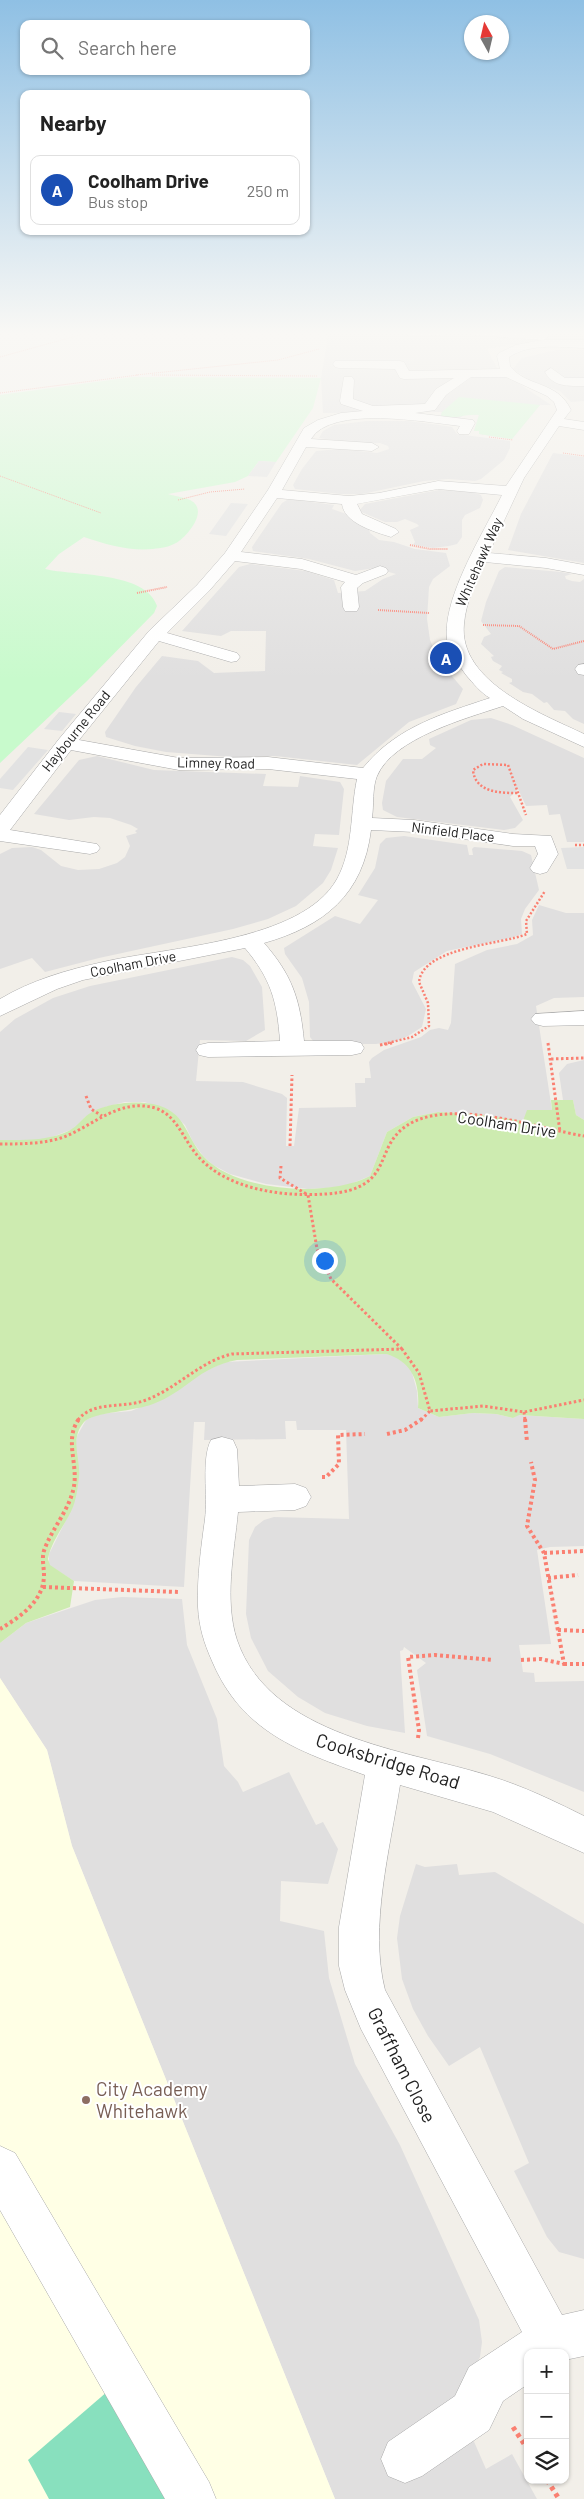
<!DOCTYPE html>
<meta charset="utf-8">
<style>
body{margin:0;font-family:Barlow,sans-serif;background:#f2f2f2;color:#222}
.controls{position:absolute;right:15px;bottom:15px;display:grid;overflow:hidden;border-radius:10px;box-shadow:0 1px 4px #0004}
.controls button{width:45px;height:45px;display:grid;place-items:center;padding:0;border:0;border-bottom:1px solid #e0e0e0;background:#fff;color:#222;font:25px sans-serif}
.compass{position:absolute;left:464px;top:15px;width:45px;height:45px;border-radius:50%;background:#fff;box-shadow:0 1px 4px #0004;rotate:352deg}
.you{position:absolute;left:324px;top:1260px;width:18px;height:18px;margin:-12px;border:4px solid #fff;border-radius:50%;background:#1a73e8;box-shadow:0 0 0 8px #1a73e833}
.badge{display:grid;place-items:center;width:32px;height:32px;border-radius:50%;background:#0f766e;color:#fff;font-size:16px;font-weight:700}
.pin{position:absolute;translate:-50% -50%;border:2px solid #fff;box-shadow:0 1px 5px #0006}
.list{margin:0;padding:0;list-style:none}
h2{display:flex;justify-content:space-between;align-items:center;height:65px;margin:0;padding:0 20px;font-size:21px}
h2 small{font-size:16px;font-weight:400;color:#767676}
.list li{display:grid;grid-template-columns:32px 1fr auto;gap:15px;align-items:center;box-sizing:border-box;height:70px;margin:0 10px 10px;padding:0 10px;border:1px solid #e0e0e0;border-radius:10px}
.list b{display:block;font-size:19px;white-space:nowrap}
.list p{margin:0;font-size:16px;white-space:nowrap;color:#767676}
.list em{font-size:16px;font-style:normal;color:#767676}
.icon{flex:none;width:28px;height:28px;fill:none;stroke:currentColor;stroke-width:2;stroke-linecap:round;stroke-linejoin:round}
.map{position:relative;flex:none;width:584px;height:2499px;overflow:hidden}
.search{position:absolute;background:#fff;box-shadow:0 1px 4px #0004;left:20px;top:20px;width:290px;height:55px;display:flex;align-items:center;gap:12px;box-sizing:border-box;padding:0 18px;border-radius:10px;color:#767676;font-size:19px}
.panel{position:absolute;background:#fff;box-shadow:0 1px 4px #0004;left:20px;top:90px;width:290px;height:145px;border-radius:10px}
.map>svg:first-child{display:block}
.residential{fill:#e0dfdf}
.education{fill:#ffffe5}
.grass{fill:#cdebb0}
.park{fill:#c8facc}
.pitch{fill:#88e0be}
.parking{fill:#e2e2e2}
.lines{fill:none;stroke-linecap:round;stroke-linejoin:round}
.minor-casing{stroke:#a9a9a9;stroke-width:1}
.path-far5{stroke:#fa8072;stroke-width:1;stroke-dasharray:1 1;stroke-linecap:butt}
.path-far4{stroke:#fa8072;stroke-width:2;stroke-dasharray:1 1;stroke-linecap:butt}
.path-far3{stroke:#fa8072;stroke-width:2.5;stroke-dasharray:2 2;stroke-linecap:butt}
.path-far2{stroke:#fa8072;stroke-width:3;stroke-dasharray:2.5 2.5;stroke-linecap:butt}
.path-far1{stroke:#fa8072;stroke-width:4;stroke-dasharray:3 3;stroke-linecap:butt}
.path{stroke:#fa8072;stroke-width:5;stroke-dasharray:4 4;stroke-linecap:butt}
.minor{fill:#fff;fill-rule:evenodd}
.education-dot{fill:#8d6e63;stroke:#fff;stroke-width:2}
.labels{text-anchor:middle;stroke-width:4;stroke-linejoin:round;paint-order:stroke}
.far-street-label{font-size:14px;fill:#222;stroke:#fff}
.street-label{font-size:16px;fill:#222;stroke:#fff}
.near-street-label{font-size:19px;fill:#222;stroke:#fff}
.near-education-label{font-size:19px;fill:#785e54;stroke:#fff;text-anchor:start}
</style>
<div class="map">
<svg width="584" height="2499" viewBox="0 0 584 2499">
<rect width="100%" height="100%" fill="#f2efe9"/>
<path class="residential" d="M329,330H584V339L540,340L487,349L498,370L551,405H540L512,439L479,434V431H474L479,415L465,414L460,418H440L442,412L323,413L321,378Z
M556,350H584V401L571,402L560,391L532,382L513,369L522,358Z
M367,421H409L446,426L452,427L457,434L510,441V448L504,460L481,479L475,481L448,479L424,481L362,494H340L295,489L293,485L302,469L316,451L340,449L377,453L389,449L388,446L380,443L361,444L319,438L323,431L334,425Z
M553,453L584,457V563L508,550L521,514Z
M439,490L472,492L481,495L483,500L480,508L465,515L462,520V537L457,544L449,546L433,548L413,545L415,542L410,530L419,526L417,524L405,519L397,522H385L359,511L365,504Z
M296,500L334,505L332,509L349,515L368,525L370,533L379,540L394,542L415,549L446,553L450,566L433,579L429,587L427,619L430,640L439,661L463,689L456,704L409,722L357,765L275,756L230,757L166,752L135,746L106,737L105,732L136,687L162,656L198,661L214,673L265,671L266,631H231L221,636L182,631L239,567L250,564L306,571L334,580L338,593L365,591L383,579L396,574L375,568L355,571L309,559L253,551L252,547L282,503L287,500Z
M505,567L561,572L572,574L565,576L566,579L572,581L580,582L584,579V724L573,719L565,711L554,710L547,702L544,703L532,694L523,692L509,683L512,682V679L501,673L503,672L499,670L502,666L493,661L491,657L494,656L481,644L484,637L491,634L481,621L486,602L499,571Z
M491,718L512,725L584,758V842H567L560,814L549,815L547,805L526,806L518,789L510,797L523,820L515,828L504,830L397,817L383,810L382,803L386,781L403,759H422L436,748L430,745L429,739L471,720Z
M97,756L154,770L266,774L263,786L298,787L300,776L340,782L344,789L339,835L315,834L313,846L338,848L331,870L323,883L296,906L268,919L233,929L99,958L45,972L32,958L0,969V854L12,848L32,847L41,850L61,866L78,870L99,869L117,863L125,857L130,846L126,836L137,833L135,831L138,829L131,825L110,818L94,817L69,820L34,814L79,760Z
M404,836L467,845L469,855H473L472,849L474,847L522,851L531,855L539,890L525,909L521,919L522,934L510,938L447,951L414,972L412,982L426,1009L422,1027L408,1036L396,1041L376,1044H334L313,1041L310,1037L309,1002L302,978L285,954L284,948L335,916L360,924L378,900L358,895L375,868L380,844L386,838Z
M539,905L566,913H584V997L554,998L536,1006L552,1110L523,1121L475,1114L438,1112L413,1117L387,1132L370,1176L346,1186L326,1188L308,1189L266,1184L230,1174L213,1165L203,1156L193,1142L185,1125L169,1110L144,1102H125L105,1107L85,1117L76,1128L52,1137L40,1140H0V1032L15,1019L53,998L90,986L232,957L243,960L250,966L262,987L265,1030L246,1041L200,1040L196,1081L243,1082L282,1094L287,1098L286,1146H294L299,1108L356,1107L355,1083H365V1078H371L369,1062L372,1058L384,1050L421,1037L430,1030L439,1028L448,1030L451,1023L455,964L487,950L517,944L533,935L532,920Z
M584,1060V1120L576,1115L573,1100H563L559,1073L567,1064Z
M386,1354L398,1357L411,1369L417,1391L418,1408L439,1417L473,1413L496,1414L513,1418L518,1415L584,1419V1546L550,1547L537,1550L551,1644L519,1645L523,1672L534,1673L535,1682L584,1681V1792L490,1754L427,1736L417,1670L426,1663L404,1647L403,1650L400,1651L405,1733L367,1726L325,1713L298,1697L268,1671L251,1638L246,1614L249,1540L255,1527L264,1520L274,1517L349,1519L346,1430H297L296,1421H285L286,1439L204,1440L205,1422H194L184,1587L74,1581L49,1565V1554L73,1506L79,1476L75,1447L77,1436L86,1420L98,1414L131,1411L166,1397L203,1372L225,1362Z
M122,1597L182,1599L187,1645L217,1719L224,1766L238,1782L243,1792L289,1772L316,1825L323,1822L338,1849L328,1884L281,1881L280,1921L324,1931L329,1978L355,2064L400,2145L479,2320L482,2342L480,2357L465,2386L454,2396L486,2469L512,2454L537,2499H335L72,1846L47,1750L0,1678V1643L26,1623L95,1600Z
M416,1864L425,1867L457,1864L459,1875L495,1872L584,1924V2259L559,2252L547,2237L514,2171L529,2163L480,2047L449,2066L428,2036L413,2009L402,1979L397,1938L400,1916Z"/>
<path class="education" d="M0,1678L47,1750L72,1846L335,2499H0Z"/>
<path class="grass" d="M551,1100H573L576,1115L584,1120V1419L519,1415L513,1418L496,1414L473,1413L439,1417L418,1408C420,1383 412,1361 386,1354L237,1360C198,1367 186,1392 153,1404C137,1411 93,1412 84,1422C69,1440 81,1458 79,1477C78,1487 76,1499 73,1507C66,1524 51,1541 48,1559L50,1565L74,1581L70,1607L26,1623L0,1643V1140C22,1140 43,1141 64,1133C74,1129 77,1125 84,1118C99,1103 134,1100 153,1104C187,1111 185,1137 204,1157C237,1192 328,1198 370,1176L387,1132L413,1117L438,1112L475,1114L523,1121L527,1110H552Z"/>
<path class="park" d="M133,377L321,378L313,408L276,462L259,461L248,476L235,482L168,494C176,497 191,497 196,505C204,517 185,538 176,543C169,547 161,548 153,549C129,551 107,545 84,537L59,554L45,569C73,576 146,571 157,606L154,613L87,681L0,763V395Z
M459,397L540,405L512,439L479,434V431H474L479,415C465,414 455,419 440,418L442,412Z"/>
<path class="pitch" d="M108,2391L169,2499H49L28,2460Z"/>
<path class="parking" d="M414,358L415,361L390,371L333,372L337,359Z
M259,461L276,462L267,477L248,476Z
M231,503L248,504L226,536L209,534Z
M59,712L76,714L62,731L44,729Z
M28,747L48,750L13,790L0,788V779Z
M584,847V869H567L561,848Z"/>
<g class="lines">
<defs>
<path id="minor" d="M407,330H529L547,333L549,336L543,340L463,334L411,336L407,335Z
M542,340H584V348C559,347 531,343 509,357L510,366C527,388 557,380 571,410L564,419L584,422V430L559,426L524,478L489,553L546,558L584,565V575L546,568L485,562C476,582 466,601 464,624C458,682 542,714 584,734V747L523,719L503,706C467,718 393,738 377,776C372,788 374,805 372,818L414,820L513,834L551,836L558,854L547,872L540,874L533,872L530,868L538,854L535,846H513L414,832L371,830C363,895 324,926 264,943C292,975 300,999 304,1041H352L361,1043L364,1048L361,1053L352,1055L208,1057L199,1055L196,1050L199,1045L208,1043L280,1041C277,1001 271,979 245,948L83,980L57,989L0,1016V999C32,980 67,970 103,962C167,947 302,942 337,879C354,848 350,812 357,779L268,769L179,770L71,750L10,830L97,844L100,848L97,852L90,854L0,841V815L59,739L149,631L197,585L225,553L268,490L304,428L318,420L341,413L363,411L341,404L340,401L344,377H352L354,380L353,399L373,406L425,404L436,389L454,378L404,379L400,378L395,369L339,368L335,367L333,364L335,361H400L404,362L409,371L500,369L497,356L499,353L516,345ZM471,377H506L547,396L554,402L557,410L506,486L438,481L379,493L349,496L282,490L306,447L372,451L379,447L372,443L311,439C331,405 426,422 460,426L457,431L459,434H469L475,423L473,420L415,413L435,410L446,395ZM438,489L502,495C484,532 438,604 448,645C451,656 460,666 466,675C474,684 480,692 490,698C442,714 396,727 363,768L268,757L179,758L79,740L159,641L231,662L237,661L240,657L237,653L167,633L209,591L235,561L301,569L345,582L341,587L343,607L345,611H357L359,607L357,588L363,583L386,574L388,571L386,568L380,566L356,575L302,559L241,552L277,498L342,504C344,523 375,532 391,537L399,532L396,529L362,514L357,504Z
M551,368L565,378H584V386C568,386 553,387 545,372Z
M584,664V675L578,674L575,669L578,665Z
M584,1011V1025L543,1026L535,1024L531,1019L535,1014Z
M222,1437L233,1440L237,1449L239,1486L295,1484L306,1488L311,1497L306,1506L295,1510L238,1512C234,1553 224,1600 237,1640C270,1737 407,1750 490,1776C523,1786 554,1801 584,1816V1853L493,1812L400,1785C390,1849 369,1927 385,1990L562,2315L584,2310V2356L565,2360V2353H528V2384L503,2401L489,2430L422,2476L405,2483L388,2476L381,2459L388,2442L455,2396L469,2367L522,2332L361,2029L345,1990L339,1966V1927L365,1775C298,1751 242,1732 212,1661C204,1643 199,1627 198,1607C197,1577 201,1548 205,1519C208,1496 201,1459 211,1440Z
M0,2146L15,2153L209,2482L216,2499H165L0,2210Z"/>
</defs>
<use href="#minor" class="minor-casing"/>
<path class="path-far5" d="M0,357L98,330
M136,375L278,360L319,349
M152,375L318,376
M0,393L138,375
M489,437L513,440
M563,453L584,456
M0,476L101,513
M178,500L210,492L245,489"/>
<path class="path-far4" d="M410,545L430,549H448
M137,593L167,587
M378,610L429,613
M483,625L519,626L553,649L584,641"/>
<path class="path-far3" d="M517,793C499,793 475,792 473,770L483,764L508,765L526,815
M575,845H584
M384,1044L412,1037L429,1026L428,1003L419,982C423,947 500,945 527,934L526,921L545,891"/>
<path class="path-far2" d="M548,1043L560,1132
M380,1045L392,1043
M551,1059L584,1058
M86,1096L91,1109L102,1116
M0,1144C21,1144 44,1144 64,1137C94,1125 120,1098 155,1108C177,1115 183,1139 197,1155C226,1190 284,1197 326,1194C400,1189 369,1144 413,1122C458,1100 537,1128 584,1136
M290,1146L292,1075
M281,1166L280,1178L308,1195L317,1249L331,1279L402,1349
M524,1412L525,1420
M78,1420C92,1401 123,1408 143,1401C176,1390 198,1362 232,1354L402,1349L419,1373L430,1411L483,1406L524,1412L584,1400
M421,1420L430,1411"/>
<path class="path-far1" d="M525,1419L527,1442
M387,1434L405,1430L422,1419
M322,1477H326L339,1464L338,1435L365,1434
M544,1553L584,1551
M548,1578L578,1575
M43,1587L179,1592
M0,1629C20,1617 44,1601 44,1575C44,1566 41,1557 45,1548C53,1527 70,1509 74,1486C78,1463 64,1439 79,1419
M558,1630L584,1631
M521,1660L541,1659L564,1664L544,1553L527,1526L535,1480L531,1462
M564,1664H584
M418,1738L419,1730L408,1657L435,1655L493,1660"/>
<path class="path" d="M513,2427L528,2450
M547,2480L559,2499"/>
<use href="#minor" class="minor"/>
</g>
<linearGradient id="sky" x2="0" y2="1"><stop stop-color="#8fc0e4"/><stop offset="0.49" stop-color="#f9f8f5"/><stop offset="1" stop-color="#f9f8f5" stop-opacity="0"/></linearGradient>
<rect width="584" height="680" fill="url(#sky)"/>
<circle class="education-dot" cx="86" cy="2100" r="5"/>
<g class="labels">
<g class="far-street-label">
<text transform="translate(479 562) rotate(-66)" y="5">Whitehawk Way</text>
<text transform="translate(76 731) rotate(-51)" y="5">Haybourne Road</text>
<text transform="translate(216 763) rotate(1)" y="5">Limney Road</text>
<text transform="translate(453 832) rotate(7)" y="5">Ninfield Place</text>
<text transform="translate(133 964) rotate(-11)" y="5">Coolham Drive</text>
</g>
<g class="street-label">
<text transform="translate(507 1124) rotate(9)" y="6">Coolham Drive</text>
</g>
<g class="near-street-label">
<text transform="translate(388 1761) rotate(17)" y="7">Cooksbridge Road</text>
<text transform="translate(402 2065) rotate(63)" y="7">Graffham Close</text>
</g>
<g class="near-education-label">
<text x="96" y="2096">City Academy<tspan x="96" dy="22">Whitehawk</tspan></text>
</g>
</g>
</svg>
<div class="controls">
<button>+</button>
<button>−</button>
<button><svg class="icon" aria-label="layers" viewBox="0 0 24 24"><path d="M12 4l9 5-9 5-9-5zM3 14l9 5 9-5"/></svg></button>
</div>
<svg class="compass" viewBox="-18 -18 36 36"><path d="M0-13l5 13h-10z" fill="#e53935"/><path d="M0 13l5-13h-10z" fill="#767676"/></svg>
<div class="you"></div>
<div class="pin badge" style="left:446px;top:658px;background:#1a4fb4">A</div>
<div class="search"><svg class="icon" aria-label="search" viewBox="0 0 24 24"><circle cx="10" cy="10" r="6"/><path d="M15 15l6 6"/></svg>Search here</div>
<section class="panel">
<h2>Nearby<small></small></h2>
<ul class="list">
<li><span class="badge" style="background:#1a4fb4">A</span><div><b>Coolham Drive</b><p>Bus stop</p></div><em>250 m</em></li>
</ul>
</section>
</div>
